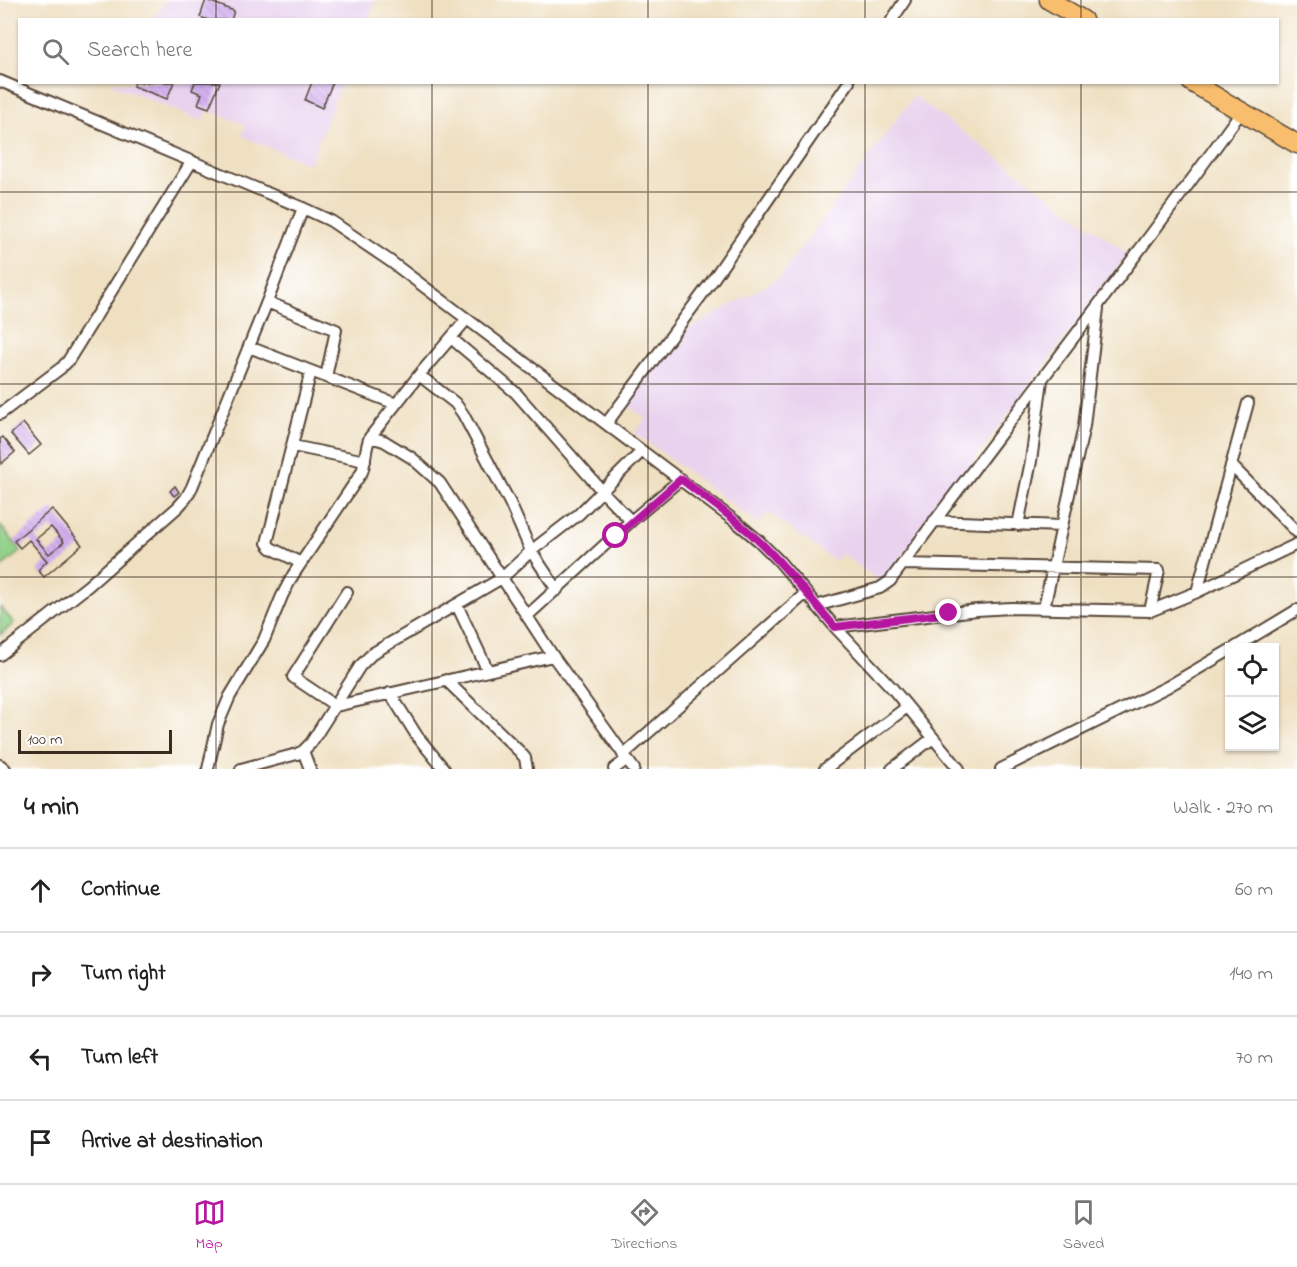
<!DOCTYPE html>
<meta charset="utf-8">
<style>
body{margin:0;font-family:"Indie Flower",sans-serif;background:#f6f6f6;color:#222}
.controls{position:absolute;right:18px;bottom:18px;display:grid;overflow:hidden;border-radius:0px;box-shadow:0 2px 4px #0004}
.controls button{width:54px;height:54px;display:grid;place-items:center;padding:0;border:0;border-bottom:2px solid #e0e0e0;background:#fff;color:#222;font:30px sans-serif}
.scale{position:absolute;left:18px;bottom:15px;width:154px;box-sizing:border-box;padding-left:6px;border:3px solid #3b2a1e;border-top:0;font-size:16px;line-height:21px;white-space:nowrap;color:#3b2a1e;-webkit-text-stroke:4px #fff;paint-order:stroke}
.stop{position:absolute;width:18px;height:18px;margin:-14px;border:4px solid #b5179e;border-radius:50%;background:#fff}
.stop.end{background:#b5179e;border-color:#fff;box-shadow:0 2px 6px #0008}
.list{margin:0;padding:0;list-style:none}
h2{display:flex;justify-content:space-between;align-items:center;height:78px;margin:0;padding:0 24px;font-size:26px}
h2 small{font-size:20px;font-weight:400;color:#767676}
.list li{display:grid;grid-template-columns:39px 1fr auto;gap:18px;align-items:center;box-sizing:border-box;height:84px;padding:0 24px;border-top:2px solid #e0e0e0}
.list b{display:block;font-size:22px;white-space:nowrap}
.list em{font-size:20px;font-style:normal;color:#767676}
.icon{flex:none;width:33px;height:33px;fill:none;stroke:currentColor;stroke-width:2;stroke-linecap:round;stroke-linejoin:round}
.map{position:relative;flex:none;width:1297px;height:769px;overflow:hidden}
.search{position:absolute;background:#fff;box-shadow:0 2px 4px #0004;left:18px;right:18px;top:18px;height:66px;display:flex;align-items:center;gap:15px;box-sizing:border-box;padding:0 21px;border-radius:0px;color:#767676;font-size:22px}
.sheet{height:414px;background:#fff}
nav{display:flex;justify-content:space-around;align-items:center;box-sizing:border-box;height:84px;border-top:2px solid #e0e0e0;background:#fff;font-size:16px;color:#767676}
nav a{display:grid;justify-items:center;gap:3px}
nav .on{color:#b5179e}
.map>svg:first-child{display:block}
.built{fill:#e8d2ee}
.garden{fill:#92d289;stroke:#667e54;stroke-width:1.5}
.building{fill:url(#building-back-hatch);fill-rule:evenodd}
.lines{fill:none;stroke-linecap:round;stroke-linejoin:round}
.street-casing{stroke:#564537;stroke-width:14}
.primary-casing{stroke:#564537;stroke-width:21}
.street{stroke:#fff;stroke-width:10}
.primary{stroke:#f9be6d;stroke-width:18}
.route{stroke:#b5179e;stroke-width:8}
.grid{fill:none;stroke:#3b2a1e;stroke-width:1.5;stroke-opacity:0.55}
</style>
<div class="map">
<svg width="1297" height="769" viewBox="0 0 1297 769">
<defs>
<pattern id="building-back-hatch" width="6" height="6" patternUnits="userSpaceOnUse" patternTransform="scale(1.5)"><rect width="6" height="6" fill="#d4b1f1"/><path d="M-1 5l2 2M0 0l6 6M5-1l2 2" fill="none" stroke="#b798ce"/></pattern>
</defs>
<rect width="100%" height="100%" fill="#fff"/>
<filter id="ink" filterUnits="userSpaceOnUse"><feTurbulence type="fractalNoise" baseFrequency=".0167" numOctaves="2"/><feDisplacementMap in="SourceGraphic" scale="12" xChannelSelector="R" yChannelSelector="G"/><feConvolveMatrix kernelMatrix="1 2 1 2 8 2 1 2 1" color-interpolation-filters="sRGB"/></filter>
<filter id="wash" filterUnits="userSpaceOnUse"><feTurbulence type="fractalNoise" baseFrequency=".008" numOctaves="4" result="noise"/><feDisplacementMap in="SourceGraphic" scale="24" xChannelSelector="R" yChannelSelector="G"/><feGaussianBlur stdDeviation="1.35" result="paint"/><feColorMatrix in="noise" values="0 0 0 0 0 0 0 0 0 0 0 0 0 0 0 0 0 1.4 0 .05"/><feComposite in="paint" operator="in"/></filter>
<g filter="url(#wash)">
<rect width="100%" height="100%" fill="#efe0c2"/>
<path class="built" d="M167,0H376L368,19L152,20Z
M108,83H342L309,164L242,136L246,125L207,110L202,121Z
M914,96L1128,254L882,583L841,553L835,561L768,512L759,524L635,433L646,418L627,405L679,335L779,278Z"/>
<path class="garden" d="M0,525L21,551L0,568Z
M0,607L14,623L0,635Z"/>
<g id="blocks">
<path class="building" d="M206,0L234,11L231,20H208L200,17Z
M135,82H174L167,99L133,86Z
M195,82H220L209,108L198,104L202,94L192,90Z
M312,82H333L322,108L305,100Z
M23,423L41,445L29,455L11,434Z
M3,437L15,452L1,464L0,439Z
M175,486L179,492L174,496L170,491Z
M52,509L82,545L44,577L38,570L47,561L29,540L20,548L14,541ZM51,527L64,542L49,554L36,539Z"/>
</g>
</g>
<g filter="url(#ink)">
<use href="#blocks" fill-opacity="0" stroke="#564537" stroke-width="1.5"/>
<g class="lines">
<defs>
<path id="street" d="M892,20L905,0
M0,81L303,208L331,221L390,261L735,521L759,541L779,561L835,627L892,688L959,769
M267,302L336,330L326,377
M451,338L516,393L603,492L631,521
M249,347L396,404
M64,365L68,361L192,161
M419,375L455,403L463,414L510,503L531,551L557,590
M0,414L61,368
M606,424L712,281L849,82
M293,446L365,461
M1231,465L1297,532
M934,521L1062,526
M1018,525L1031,461L1042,380
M301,563L271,548L267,543L311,371
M903,564L1159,570L1150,611
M347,592L293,677L336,706L553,656
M1197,592L1248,403
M457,605L488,671
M816,606L880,588L890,581C1006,424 1127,271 1241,112
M1044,608L1084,426L1098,308
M527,616L631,521L681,479
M835,627L977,610L1011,608L1150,611L1197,592L1297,544
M1234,648L1297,610
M0,655L88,586L178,507L186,498L192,487L267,302L303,208
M446,680L519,751L525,758L527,769
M390,693L417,736L444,769
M303,751L310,769
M623,755L806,593
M0,765L5,769
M208,769L218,724L230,696L264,640L282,596L293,575L362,472C366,460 365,448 370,437L419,375L467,319
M241,769L297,754L303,751L311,743L360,666L373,653L502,578L440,483L412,458L384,441L370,437
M614,769L626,760
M634,769L553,656L502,578L531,551L579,514L642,451
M825,769L907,707
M892,769L933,738
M1001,769L1167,687L1230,650"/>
<path id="primary" d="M1049,0L1083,20
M1191,82L1297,144"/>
</defs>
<use href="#street" class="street-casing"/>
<use href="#primary" class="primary-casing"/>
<use href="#street" class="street"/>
<use href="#primary" class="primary"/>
</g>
</g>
<g class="lines" filter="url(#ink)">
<path class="route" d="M616,536L681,479C708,500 736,519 761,543C788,569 811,599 835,627L949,613"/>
</g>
<path class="grid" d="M216,0V20M432,0V20M648,0V20M865,0V20M1081,0V20M216,82V769M432,82V769M648,82V769M865,82V769M1081,82V769M0,192H1297M0,384H1297M0,577H1297"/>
</svg>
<div class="controls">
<button><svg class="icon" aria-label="locate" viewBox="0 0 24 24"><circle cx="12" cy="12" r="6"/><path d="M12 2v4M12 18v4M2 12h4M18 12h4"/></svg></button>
<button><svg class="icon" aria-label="layers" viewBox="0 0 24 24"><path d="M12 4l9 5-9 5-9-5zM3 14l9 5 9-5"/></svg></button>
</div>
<div class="scale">100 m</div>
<div class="stop" style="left:616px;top:536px"></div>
<div class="stop end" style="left:949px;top:613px"></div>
<div class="search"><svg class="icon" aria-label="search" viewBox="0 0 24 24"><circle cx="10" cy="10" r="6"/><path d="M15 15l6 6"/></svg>Search here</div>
</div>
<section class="sheet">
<h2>4 min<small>Walk · 270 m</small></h2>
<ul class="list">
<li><svg class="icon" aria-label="ahead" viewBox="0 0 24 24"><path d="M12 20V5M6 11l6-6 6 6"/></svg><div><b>Continue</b></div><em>60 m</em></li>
<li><svg class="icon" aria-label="right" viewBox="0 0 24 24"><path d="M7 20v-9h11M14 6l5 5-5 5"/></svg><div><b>Turn right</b></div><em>140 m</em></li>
<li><svg class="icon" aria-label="left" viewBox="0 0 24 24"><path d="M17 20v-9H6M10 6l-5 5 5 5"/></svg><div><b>Turn left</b></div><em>70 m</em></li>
<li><svg class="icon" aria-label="arrive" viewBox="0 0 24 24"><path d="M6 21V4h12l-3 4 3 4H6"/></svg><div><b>Arrive at destination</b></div></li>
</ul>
</section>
<nav>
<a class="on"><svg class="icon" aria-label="map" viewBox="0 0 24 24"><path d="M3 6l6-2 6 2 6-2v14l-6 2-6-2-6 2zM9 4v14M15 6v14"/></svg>Map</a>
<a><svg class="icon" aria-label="directions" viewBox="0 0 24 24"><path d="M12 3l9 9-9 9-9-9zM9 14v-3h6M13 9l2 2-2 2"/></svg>Directions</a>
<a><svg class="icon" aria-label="saved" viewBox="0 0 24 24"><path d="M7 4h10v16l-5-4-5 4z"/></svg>Saved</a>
</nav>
